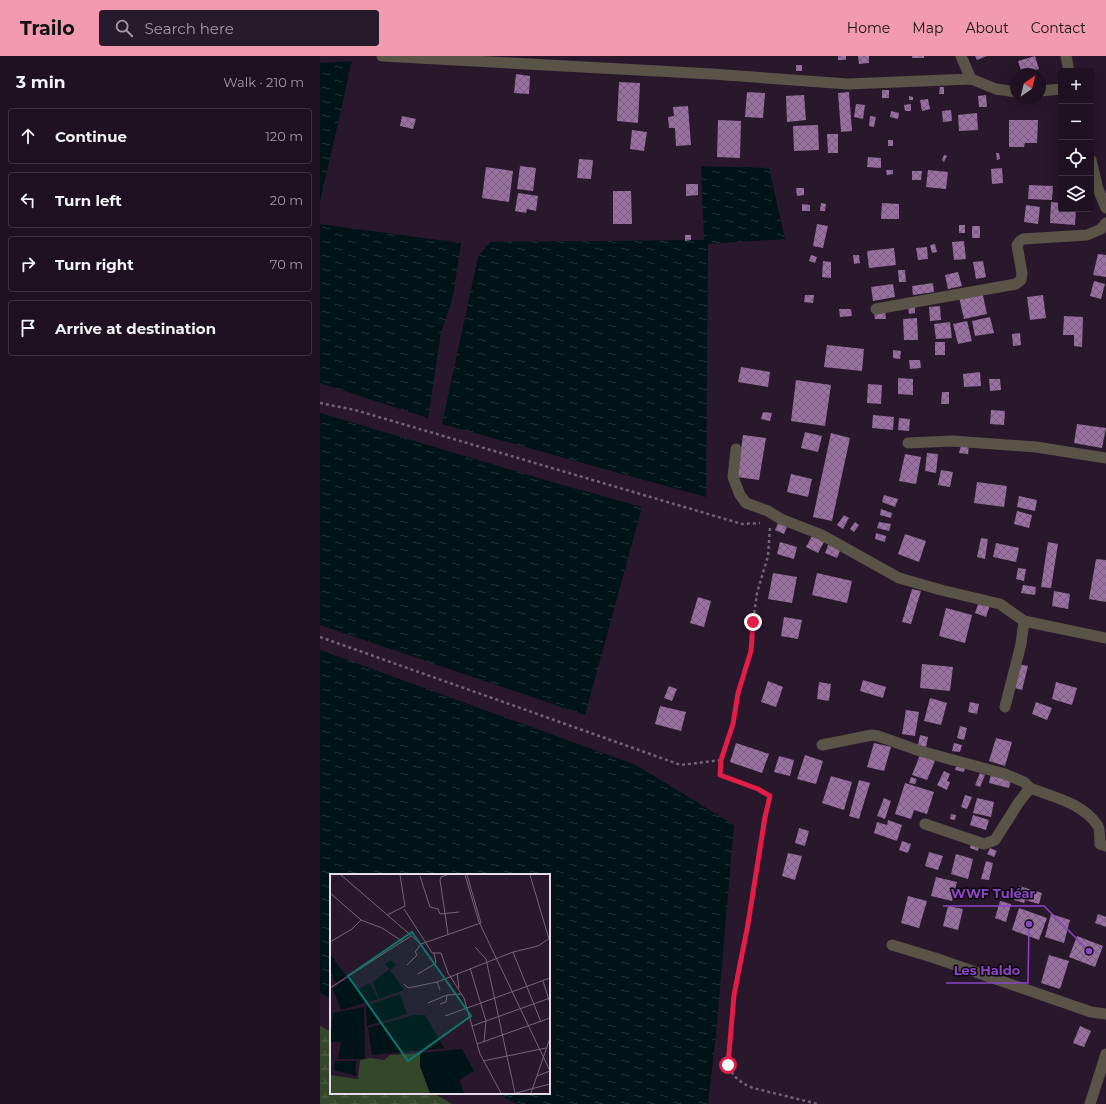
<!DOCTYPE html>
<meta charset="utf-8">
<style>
body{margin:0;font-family:Montserrat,sans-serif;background:#271a2a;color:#f1f3f6}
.controls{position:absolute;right:12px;top:12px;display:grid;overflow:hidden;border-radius:4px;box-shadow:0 4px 16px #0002}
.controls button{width:36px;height:36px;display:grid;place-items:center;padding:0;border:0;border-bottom:1px solid #3c313f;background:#1f1121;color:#f1f3f6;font:20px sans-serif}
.compass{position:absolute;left:690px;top:12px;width:36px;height:36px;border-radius:50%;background:#1f1121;box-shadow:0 4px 16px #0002;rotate:35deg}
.stop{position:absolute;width:12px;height:12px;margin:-9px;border:3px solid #e11d48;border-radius:50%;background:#fff}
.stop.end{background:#e11d48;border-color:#fff;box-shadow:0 1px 4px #0008}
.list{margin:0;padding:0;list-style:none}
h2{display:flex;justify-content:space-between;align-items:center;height:52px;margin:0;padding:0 16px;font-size:17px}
h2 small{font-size:13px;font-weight:400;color:#a19da5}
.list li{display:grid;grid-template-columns:26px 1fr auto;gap:12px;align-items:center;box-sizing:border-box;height:56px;margin:0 8px 8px;padding:0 8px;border:1px solid #3c313f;border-radius:4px}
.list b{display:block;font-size:15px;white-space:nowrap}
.list em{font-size:13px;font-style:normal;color:#a19da5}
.icon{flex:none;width:22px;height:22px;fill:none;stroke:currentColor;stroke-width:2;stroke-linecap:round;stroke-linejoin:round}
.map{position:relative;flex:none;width:786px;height:1048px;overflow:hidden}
header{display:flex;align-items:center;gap:24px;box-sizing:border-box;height:56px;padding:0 20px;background:#f29aaf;color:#111}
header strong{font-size:19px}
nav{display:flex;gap:22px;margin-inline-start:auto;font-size:14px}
.search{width:280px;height:36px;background:#271a2a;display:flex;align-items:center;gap:10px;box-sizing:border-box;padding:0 14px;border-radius:4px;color:#a19da5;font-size:15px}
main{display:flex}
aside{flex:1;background:#1f1121}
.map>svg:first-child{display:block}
.wetland{fill:url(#wetland-marsh)}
.water{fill:url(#water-ripples)}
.building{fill:url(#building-cross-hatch)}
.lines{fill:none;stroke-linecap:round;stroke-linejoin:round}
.path{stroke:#736375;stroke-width:2.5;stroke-dasharray:3 3;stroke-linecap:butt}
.minor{stroke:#5a5448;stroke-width:11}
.tertiary{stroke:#5a5448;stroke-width:11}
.route{stroke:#e11d48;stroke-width:5}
.inset-road{fill:none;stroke:#756678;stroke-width:1}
.view{fill:#0f766e;fill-opacity:0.15;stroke:#0f766e;stroke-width:2}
.inset-edge{fill:none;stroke:#e8dcea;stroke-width:2}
.leader{fill:none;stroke:#8b46c5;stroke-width:1.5}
.callout-dot{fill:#8b46c5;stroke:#0d060f;stroke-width:1.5}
.callout-label{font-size:13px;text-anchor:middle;font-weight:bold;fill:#8b46c5;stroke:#0d060f;stroke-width:3;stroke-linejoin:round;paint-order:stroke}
</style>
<header>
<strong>Trailo</strong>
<div class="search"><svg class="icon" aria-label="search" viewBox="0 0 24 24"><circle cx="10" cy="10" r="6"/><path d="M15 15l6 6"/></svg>Search here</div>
<nav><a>Home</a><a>Map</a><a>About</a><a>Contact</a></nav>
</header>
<main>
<aside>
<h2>3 min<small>Walk · 210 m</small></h2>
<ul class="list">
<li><svg class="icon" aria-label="ahead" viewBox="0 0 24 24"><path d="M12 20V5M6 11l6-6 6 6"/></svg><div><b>Continue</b></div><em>120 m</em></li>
<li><svg class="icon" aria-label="left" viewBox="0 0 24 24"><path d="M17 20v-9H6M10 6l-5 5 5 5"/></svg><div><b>Turn left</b></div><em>20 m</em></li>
<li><svg class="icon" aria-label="right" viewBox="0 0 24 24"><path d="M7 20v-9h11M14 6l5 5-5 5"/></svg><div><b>Turn right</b></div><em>70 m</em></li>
<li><svg class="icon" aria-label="arrive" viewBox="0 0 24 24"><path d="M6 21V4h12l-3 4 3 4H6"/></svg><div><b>Arrive at destination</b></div></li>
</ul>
</aside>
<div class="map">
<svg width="786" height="1048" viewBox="0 0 786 1048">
<defs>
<pattern id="wetland-marsh" width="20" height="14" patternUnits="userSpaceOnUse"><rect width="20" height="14" fill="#34472b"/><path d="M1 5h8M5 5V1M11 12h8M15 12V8" fill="none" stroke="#51614a"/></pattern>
<pattern id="water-ripples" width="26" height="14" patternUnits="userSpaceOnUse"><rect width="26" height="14" fill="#001316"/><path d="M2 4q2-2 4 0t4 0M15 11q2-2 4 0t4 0" fill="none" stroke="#253538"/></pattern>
<pattern id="building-cross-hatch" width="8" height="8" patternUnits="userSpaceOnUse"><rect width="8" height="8" fill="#9871a0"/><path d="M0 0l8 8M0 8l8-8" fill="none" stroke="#775e7c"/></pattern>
</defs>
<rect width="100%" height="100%" fill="#29172c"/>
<path class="wetland" d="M0,970L11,976V1037H113L132,1048H0Z"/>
<path class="water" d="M32,5L0,146V7Z
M381,110L449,112L465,183L388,188L386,441L122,368L158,201L170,186L384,184Z
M0,168L141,187L133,241L121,277L108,362L0,327Z
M0,357L232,426L322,451L265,659L0,569Z
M0,594L316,709L414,769L396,978L388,1048H197L177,1037H229V819H11V943L0,937Z"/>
<path class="building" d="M518,0H526V4H518Z
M538,0H549V7L539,8Z
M592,0H604V2H592Z
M655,0H667L657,4Z
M715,0L719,13L702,18L698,5Z
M476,9H482V15H476Z
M196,18L210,20L209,38L194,37Z
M299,26L320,27L318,67L297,65Z
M620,31H624V38H619Z
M562,34H569V42H562Z
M427,36L445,37L443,62L425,61Z
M529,36L532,75L521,76L518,37Z
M484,39L486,64L467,66L466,40Z
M666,39L667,51H659L658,40Z
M589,40L593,41V44H589Z
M608,43L610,53L602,55L600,44Z
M536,48L545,49L543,63L534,61Z
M591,48V55H585L584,49Z
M368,50L371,89L356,90L355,72H349L348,61L354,60L353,51Z
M631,54L632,65L623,66L622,55Z
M571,55L579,57L578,63L570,61Z
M657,57L658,74L639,75L638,59Z
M82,60L96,63L93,73L80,70Z
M550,60L556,61L554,71L549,70Z
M398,64L421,65L420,102L397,101Z
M689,64H718L717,87H705L704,91H689Z
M498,69L499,94L474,95L473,70Z
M312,74L327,76L324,95L310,93Z
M507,78H518V97H508Z
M568,84H573V90H568Z
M676,97H679L680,103L677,104Z
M624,99L627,100L624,106L622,104Z
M548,101L561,102V112L547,111Z
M259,103L273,104L271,123L257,122Z
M200,110L216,112L213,135L197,133Z
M166,111L193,115L189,146L162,142Z
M682,112L683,127L672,128L671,113Z
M566,114H573V118L567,119Z
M608,114L628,116L626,133L606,131Z
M592,115H602L601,124H592Z
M366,128H378V139L366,140Z
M709,129L733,130L732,144L708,143Z
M476,132H484V139L477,140Z
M293,135H311L312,168H293Z
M198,137L218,140L216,155L207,153L206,157L195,155Z
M731,146L741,147V153H756L755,169L730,167Z
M501,147L506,148L505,155H500Z
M562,147L579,148V163H561Z
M482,148L490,149V155H482Z
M706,149L720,151L718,168L704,166Z
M497,168L508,170L503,192L493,190Z
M639,169H645V177H639Z
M652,170H660V182H652Z
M365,179H371V184L365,185Z
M644,185L646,203L634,204L632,186Z
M615,188L617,196L612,197L610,189Z
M607,191L608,203L598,204L596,192Z
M574,192L576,209L549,212L547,195Z
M778,198L786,199V221L773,219Z
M491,199L497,201L495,207L489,205Z
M533,199H539L540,207L534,208Z
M503,205L511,206V222L502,221Z
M663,205L666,221L656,223L653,206Z
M578,214H585L586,226H579Z
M638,216L642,230L628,233L625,219Z
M774,225L785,228L781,243L770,240Z
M613,227L614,236L593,239L592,230Z
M573,228L575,241L553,245L551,231Z
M662,235L667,258L644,263L639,241Z
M485,239H494L493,247L484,246Z
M723,239L726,262L710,264L707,241Z
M588,250H595V257L589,258Z
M620,250L621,264L610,265L609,251Z
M519,253H531L532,260L520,261Z
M565,255L566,263H555L554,256Z
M744,260L763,261L762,291L754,290V279H743Z
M670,261L674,277L655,280L652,265Z
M597,262L598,284H584L583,263Z
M647,265L652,285L638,288L633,268Z
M630,266L632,282L616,283L614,268Z
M700,277L701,289L693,290L692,278Z
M615,286H625V299H615Z
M507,289L544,293L542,315L504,311Z
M573,294L581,295L580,303L573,302Z
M589,304H600L601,312L590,313Z
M421,311L450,316L448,331L418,326Z
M660,316L661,330L644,331L643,318Z
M578,322L593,323V339L578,338Z
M669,323H680L681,334L670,335Z
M476,324L511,329L505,370L471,365Z
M548,328L562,329L561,348L547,347Z
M622,336H629V348H621Z
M671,354L685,355L684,369L670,368Z
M443,356L452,357L450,365L441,363Z
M553,359L574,361L573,374L552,372Z
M579,362L590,363L589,375L578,374Z
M757,368L786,372L782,392L754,387Z
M485,376L502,380L498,396L481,392Z
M511,377L530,382L512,465L493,461Z
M423,379L446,382L439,424L417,421Z
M641,389L649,390L648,398L639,397Z
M607,397L618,398L616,417L605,415Z
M585,398L601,401L596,428L579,425Z
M621,414L633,416L630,431L618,429Z
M471,418L492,423L488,441L467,436Z
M657,426L687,430L684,451L654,447Z
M564,439L578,443L575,451L562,446Z
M699,440L717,444L715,455L697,451Z
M561,453L572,457L571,462L560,459Z
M697,455L712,459L709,472L694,468Z
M524,459L529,462L523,473L517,469Z
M459,465L468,468L464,478L455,474Z
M535,466L539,469L534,476L530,473Z
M559,466L571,468L569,475L557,472Z
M556,477L566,480L565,486L555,483Z
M585,478L606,485L599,506L578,498Z
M492,480L504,486L498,497L486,491Z
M661,482L668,483L665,503L657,501Z
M460,486L477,491L474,503L457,498Z
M728,486L738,488L731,532L721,531Z
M676,487L699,492L696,506L673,501Z
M508,489L521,493L517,502L505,497Z
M776,503L786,504V546L769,543Z
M698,512L706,513L704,525L696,523Z
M453,517L477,521L472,547L448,543Z
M497,517L532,525L527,547L492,539Z
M703,529L716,531L715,539L701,537Z
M592,533L601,535L591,568L582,566Z
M734,535L750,538L748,553L732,550Z
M378,541L391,545L384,571L370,567Z
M659,545L670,549L666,561L655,557Z
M626,552L652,559L645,587L619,580Z
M464,561L482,564L478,583L461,580Z
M602,608L633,611L630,635L600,632Z
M697,608L708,610L702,634L691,631Z
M543,624L566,631L563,642L540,635Z
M448,625L463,631L456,651L441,646Z
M499,626L511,628L509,645L497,643Z
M736,626L757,632L752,649L732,643Z
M349,630L357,633L352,645L344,642Z
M610,642L627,647L621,669L604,665Z
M650,646L659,648L657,658L648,656Z
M716,646L732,652L727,664L712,658Z
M340,650L366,656L361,675L335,668Z
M586,654L599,656L595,680L582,678Z
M640,670L647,672L644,684L637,682Z
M600,679L608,681L606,691L598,689Z
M676,682L692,686L685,710L669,705Z
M416,687L449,698L442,717L410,706Z
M554,687L571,691L564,715L547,711Z
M634,687L642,689L640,696L632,695Z
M485,699L503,705L496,728L477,723Z
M600,699L615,705L607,724L592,719Z
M459,700L474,704L470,720L454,716Z
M637,709L645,711L644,716L635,714Z
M624,715L630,718L627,725L630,726L627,734L617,729Z
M660,717L665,719L660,731L655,729Z
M671,718L691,724L689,732L669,727Z
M511,720L532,726L524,754L502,747Z
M591,721L597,723L595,728L589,727Z
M539,724L550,727L539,763L529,760Z
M585,727L614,736L607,758L594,754L591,763L575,758Z
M645,739L652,741L647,753L641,751Z
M564,742L571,745L565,763L557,760Z
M657,742L674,746L671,761L653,757Z
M631,758L636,759L635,764L630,763Z
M653,759L669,764L666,774L650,769Z
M568,764L582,769L577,785L554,777L557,766L567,769Z
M479,772L489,775L485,790L475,787Z
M582,785L591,788L588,797L579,794Z
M651,788L659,791L658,795L650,792Z
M670,792L677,795L674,801L667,798Z
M609,796L623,800L618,814L605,810Z
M468,797L482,800L475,824L462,820Z
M636,798L653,803L648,823L631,818Z
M666,805L673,807L669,824L661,823Z
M616,821L637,826L632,845L611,840Z
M699,830L722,837L719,848L705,844L704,847L694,844Z
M588,840L607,845L599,872L581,867Z
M680,845L691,848L686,866L675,862Z
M628,850L643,853L638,874L623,870Z
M699,852L727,862L719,884L692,874Z
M731,858L750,864L744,887L725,881Z
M778,858L786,861V871L775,867Z
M757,880L783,890L775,911L749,901Z
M729,899L749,905L740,933L721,927Z
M760,970L771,975L764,991L753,987Z"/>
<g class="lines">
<path class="path" d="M0,347L35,354L422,468L440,467
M450,472L448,500L437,537L433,566L431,595L419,637L413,668L401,704L400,719L438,733L450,740L445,761L428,868L414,939L410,982L408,1009L414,1020L424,1028L433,1032L498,1048
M0,581L361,709L401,704"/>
<path class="minor" d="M62,0L392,18L528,28L651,23L676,33L696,36
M641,0L651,23
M720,35L741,33
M556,253L696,228L701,224L702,217L697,189L700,185L703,183L767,179L781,173L786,167
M588,387L633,385L716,391L786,402
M416,393L413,421L420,439L426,447L448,455L461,463L502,479L579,522L621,534L680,548L704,565L701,588L685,651
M704,565L786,582
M502,689L552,679L558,680L600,695L685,718L704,726L710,732
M605,768L664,788L675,784L699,746L710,732C733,741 763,747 778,770C780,774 780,783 780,788L786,790
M572,889L615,902L771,956L786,958"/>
<path class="tertiary" d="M746,0L749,15
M771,104L778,133L786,152
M770,1048L786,998"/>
</g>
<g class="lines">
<path class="route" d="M408,1009L414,939L428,868L445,761L450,740L438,733L400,719L401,704L413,668L418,637L431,595L433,566"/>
</g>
<g transform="translate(10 818)">
<rect width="220" height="220" fill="#29172c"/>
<path d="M92,179L90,182V192L100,219H0V201L28,205L30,186L40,184L54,186L60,181Z" fill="#34472b"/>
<path d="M0,80L16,102L5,109L0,93ZM61,86L66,91L60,96L74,116L49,125L43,108L60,95L55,90ZM21,101L27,116L40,109L48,125L11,136L3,115ZM70,120L77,140L37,152L36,132ZM34,133L35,185H8L11,168H0L3,139ZM84,141H95L114,174L42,181L38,154ZM132,175L144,197L129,206L134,219H100L90,192V182L92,179ZM5,187H26V202L4,196Z" fill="#001316"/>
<path class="inset-road" d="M11,1L91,70L151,49M117,1L111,3L110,6L118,60M135,1L149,48L220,197M137,1L151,49M200,1L219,65M90,2L100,33L108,35L110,40L129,38M0,19L31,46M74,35L96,69M57,41L75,32L70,1M0,68L22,55L31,46L52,54L72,67M96,69L102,79H111L118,99L134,124L150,180L171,219M145,73L156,85L185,219M183,78L211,148M77,91L87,81L85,78L91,70M140,94L156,147L154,168M127,99L129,114M88,100L106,89L104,79M213,107L220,129M107,108L183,78L208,72L220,64M74,110L78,114L107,108L110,116M0,114L81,62M98,129L117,121M110,130L116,128L117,121L131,120M115,142L220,104M142,152L220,124M147,170L220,144M153,187L216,174M207,202L220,197M186,219L220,210M201,219L220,164"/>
<path class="view" d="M82,58L141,142L78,187L18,102Z"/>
<rect width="220" height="220" class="inset-edge"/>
</g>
<path class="leader" d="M769 895L724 850H623M709 868L708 927H626"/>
<g class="callout-dot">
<circle cx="769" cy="895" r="4"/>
<circle cx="709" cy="868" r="4"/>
</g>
<g class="callout-label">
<text x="673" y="842">WWF Tuléar</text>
<text x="667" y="919">Les Haldo</text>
</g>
</svg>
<div class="controls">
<button>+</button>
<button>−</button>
<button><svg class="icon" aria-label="locate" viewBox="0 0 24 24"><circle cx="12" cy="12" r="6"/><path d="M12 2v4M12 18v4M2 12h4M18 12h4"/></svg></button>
<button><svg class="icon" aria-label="layers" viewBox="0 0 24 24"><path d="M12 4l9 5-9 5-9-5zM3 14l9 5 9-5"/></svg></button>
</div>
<svg class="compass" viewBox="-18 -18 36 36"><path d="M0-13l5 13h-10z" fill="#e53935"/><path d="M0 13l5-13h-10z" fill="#a19da5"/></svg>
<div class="stop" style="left:408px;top:1009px"></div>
<div class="stop end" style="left:433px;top:566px"></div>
</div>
</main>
